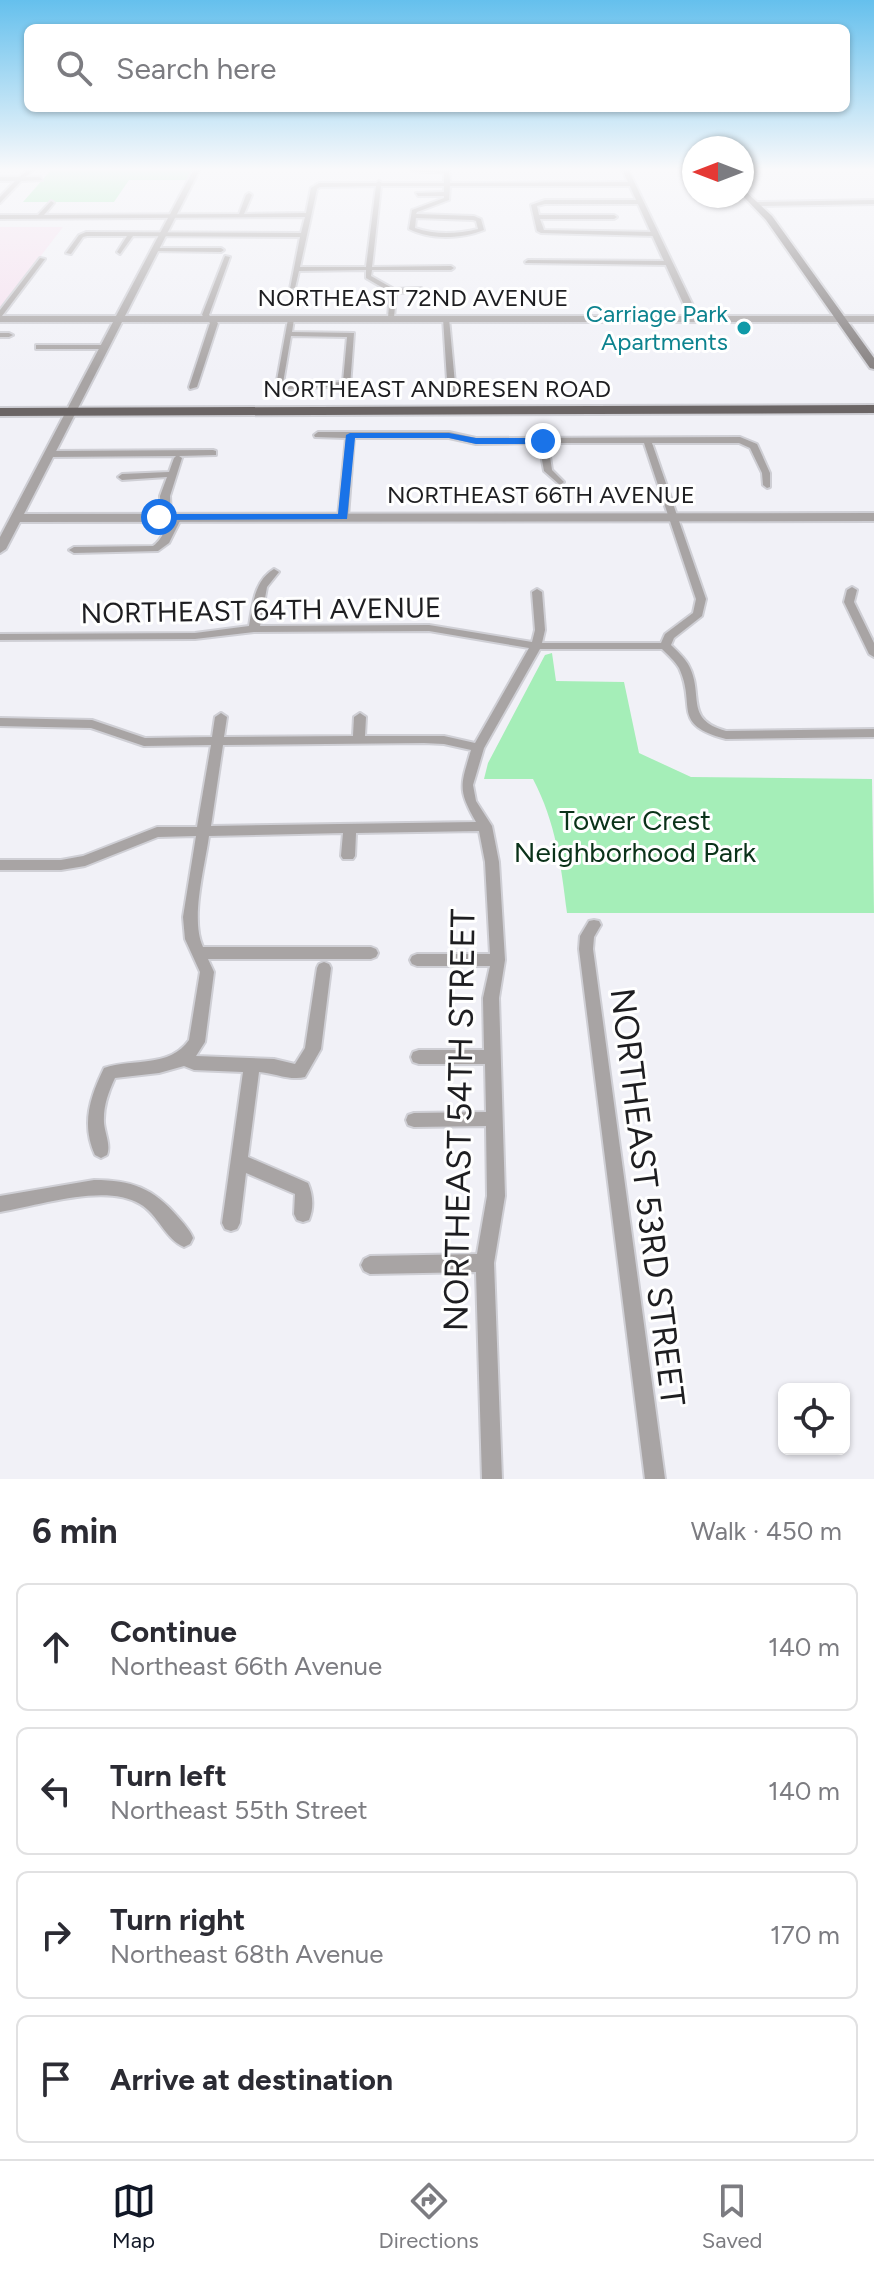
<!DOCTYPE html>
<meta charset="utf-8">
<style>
body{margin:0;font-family:Figtree,sans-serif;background:#f7f7f7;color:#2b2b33}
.controls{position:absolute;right:24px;bottom:24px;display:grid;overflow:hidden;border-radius:12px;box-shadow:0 2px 6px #0004}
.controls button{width:72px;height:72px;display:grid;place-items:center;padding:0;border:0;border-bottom:2px solid #e1e1e2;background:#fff;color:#2b2b33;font:40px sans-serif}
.compass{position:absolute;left:682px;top:136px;width:72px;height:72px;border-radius:50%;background:#fff;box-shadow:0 2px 6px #0004;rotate:270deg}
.stop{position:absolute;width:24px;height:24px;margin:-18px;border:6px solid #1a73e8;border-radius:50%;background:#fff}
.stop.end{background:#1a73e8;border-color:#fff;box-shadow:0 2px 8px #0008}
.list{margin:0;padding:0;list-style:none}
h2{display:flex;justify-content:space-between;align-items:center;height:104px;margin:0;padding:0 32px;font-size:34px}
h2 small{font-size:26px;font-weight:400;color:#7c7c81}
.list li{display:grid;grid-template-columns:52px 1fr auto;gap:24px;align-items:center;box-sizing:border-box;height:128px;margin:0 16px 16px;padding:0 16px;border:2px solid #e1e1e2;border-radius:12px}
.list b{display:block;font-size:30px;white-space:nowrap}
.list p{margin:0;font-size:26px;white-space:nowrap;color:#7c7c81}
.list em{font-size:26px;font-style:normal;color:#7c7c81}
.icon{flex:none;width:44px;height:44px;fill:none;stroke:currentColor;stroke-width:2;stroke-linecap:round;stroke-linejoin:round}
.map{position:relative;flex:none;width:874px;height:1479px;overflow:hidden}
.search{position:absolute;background:#fff;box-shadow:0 2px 6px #0004;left:24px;right:24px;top:24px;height:88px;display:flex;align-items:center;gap:20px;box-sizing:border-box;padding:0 28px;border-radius:12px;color:#7c7c81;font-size:30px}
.sheet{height:680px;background:#fff}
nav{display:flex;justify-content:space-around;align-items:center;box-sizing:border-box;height:112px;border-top:2px solid #e1e1e2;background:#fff;font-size:22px;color:#7c7c81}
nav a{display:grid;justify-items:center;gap:4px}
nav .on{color:#111827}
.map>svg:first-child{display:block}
.education{fill:#f6e0ef}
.green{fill:#a5eeb8}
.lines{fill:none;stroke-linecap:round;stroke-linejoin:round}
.minor-casing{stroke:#cfcfd5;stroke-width:4}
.tertiary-casing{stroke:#cfcfd5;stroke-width:4}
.secondary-casing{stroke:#cfcfd5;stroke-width:4}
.primary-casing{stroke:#cfcfd5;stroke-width:4}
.minor{fill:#a8a4a4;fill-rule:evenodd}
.tertiary{fill:#a8a4a4;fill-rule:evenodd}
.secondary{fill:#847f7f;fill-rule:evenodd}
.primary{fill:#6b6565;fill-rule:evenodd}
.route{fill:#1a73e8}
.culture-dot{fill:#0f9aa8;stroke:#fff;stroke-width:3}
.labels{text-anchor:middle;stroke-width:6;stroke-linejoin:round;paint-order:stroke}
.far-street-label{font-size:24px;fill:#1e1e21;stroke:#fff}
.far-culture-label{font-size:24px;fill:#0d838f;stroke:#fff;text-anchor:end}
.street-label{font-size:28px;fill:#1e1e21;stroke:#fff}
.park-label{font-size:28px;fill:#0a3219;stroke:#fff}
.near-street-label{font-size:34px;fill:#1e1e21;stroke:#fff}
</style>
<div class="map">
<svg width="874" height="1479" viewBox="0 0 874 1479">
<rect width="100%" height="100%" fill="#f1f1f7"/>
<path class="education" d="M0,227H63L0,309Z"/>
<path class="green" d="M52,169H193L187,180H129L114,202H23Z
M552,653L556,681L624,682L639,753L691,777L872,779L874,913H567C561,865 556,823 533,779H484L488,763L545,655Z"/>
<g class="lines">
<defs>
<path id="minor" d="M29,169H35L25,177H40L42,180L21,181L0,203V197L15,181H0V177H19Z
M411,169L449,171L450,183L632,182L635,184L632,186H450L449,200L417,212L416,214L474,216L481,219L484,230C462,239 430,240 409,229L412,210L444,198V196H418L416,193L444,192V186H381L372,267L451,266L454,268L451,270H372L371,276L394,289L421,288L424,290L421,292L396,293L394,318L391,320L388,318L390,292L366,278V270L299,271L295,288L290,289L300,237L133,236L120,254L117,252L127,236H87L83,237L71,254L66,253L79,235L86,232L301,233L305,217L0,219V215H38L51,201L54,203L44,215L239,214L246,195L249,193L252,195L244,214L306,213L311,188L319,183H376L379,181L382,183H444V173L413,171ZM376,186L366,267H300L317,189L320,187ZM416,218L473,220L476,221L478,229C457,234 435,235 415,228Z
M545,200H640L643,202L640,204H545L537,206L539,215H614L617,217L614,219H540L544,230L655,232L658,234L655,236L541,233L537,231L531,205Z
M153,248H221L224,250L221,252L151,251Z
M225,256L230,257L209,315L218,323L197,387L190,389L189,387L210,323L202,315Z
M40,258L45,259L2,316L0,317V310Z
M528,260L669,261L672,263L669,265L526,263L525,262Z
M446,316L449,318L456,395L452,397L448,395L443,318Z
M291,317L294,319L292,332L354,333L350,386L288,389L276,386L288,319ZM291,336L347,337L343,382L289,385L283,383Z
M0,333H9L13,335L9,337H0Z
M36,345H103L107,347L103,349H36Z
M318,432H449L476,438L740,437L757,444L770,473V487L767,488L763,485L762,473L750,448L739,443H652L706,599L702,616L674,638L671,645C677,651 684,657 688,664C705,694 683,719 726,731L874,729V737L726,739C670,724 697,706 679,668C675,661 668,655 662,649H540L484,748L473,785L476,801L492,826L499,862L505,960L499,998L505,1196L494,1263L502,1479H482L476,1272L370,1274L364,1271L361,1265L364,1259L370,1256L477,1254L487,1196L486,1126L414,1127L408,1125L406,1120L408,1115L414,1113L486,1112L485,1064H419L413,1062L411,1057L413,1052L419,1050H484L483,998L490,966H417L412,964L410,960L412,956L417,954H490L485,862L479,831L356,833L355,856L353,859H343L341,856L343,833L209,836C205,866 190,919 203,947H371L376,949L378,953L376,957L371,959H208L214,972L205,1042L196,1056L274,1059L295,1064L305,1048L317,968L319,964L324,962L329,964L331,968L321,1049L305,1077C291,1081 273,1073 259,1072L248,1157L308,1183C313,1195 314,1208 309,1220L303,1222L297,1220L294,1214L295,1194L246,1173L240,1223L237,1229L231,1231L225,1229L222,1223L243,1072L194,1070L184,1066L159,1073L115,1078C108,1093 103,1107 104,1123C105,1134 111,1145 107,1155L101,1158L95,1155C81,1124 90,1097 104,1068C133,1058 170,1068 189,1040L200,972L185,939L183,917L196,836L158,837L85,866L61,870H0V860H61L83,856L157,827H197L211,745L144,746L91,728L0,726V718L92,720L145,738L212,737L215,717L221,713L227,717L224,737L353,736L354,717L360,713L366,717L365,736H444L475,743L529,648L429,631L254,632L195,639L0,640V634L195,633L249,626C253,604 254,581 274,569L279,572L267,587L260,626L429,625L532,642L535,630L532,592L537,589L542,592L545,630L542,643H661L665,634L693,613L696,599L644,443H548L552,470L564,482L560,485L544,471L539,443L476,444L449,438H354L348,517L343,520L338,517L346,438L315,437L314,435ZM424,743L444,744L471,750C461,785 457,789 476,822L211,826L223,745Z
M213,450L216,451V455L179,456L182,458L170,496L171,517L166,520L161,517L160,496L167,477L122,480L118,477L122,474L169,472L174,458L176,456L49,457L45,454L49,451Z
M177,514L182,517L169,543L158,551L74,553L69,550L74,547L153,546C165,538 166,521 177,514Z
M852,587L857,590L854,602L874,643V657L869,654L844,602L847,590Z
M594,920L599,921L601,925L594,937L593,949L665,1479H645L579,949L580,936L589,921Z
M94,1180C132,1180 153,1188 178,1217C184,1224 190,1230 193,1238L190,1244L184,1247C165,1239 158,1214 140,1204C105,1183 38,1206 0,1212V1196Z"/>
<path id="tertiary" d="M194,169H200L125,316H689L622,169H628L698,316H874V322H122L24,514L874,513V521L20,522L6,549L0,553V537L113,322H0V316H116Z
M874,200V204L758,206L754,204L758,202Z"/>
<path id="secondary" d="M742,188L772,216L874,358V369L870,368L766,220L742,195Z"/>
<path id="primary" d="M874,405V413L0,416V408Z"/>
</defs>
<use href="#minor" class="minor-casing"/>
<use href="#tertiary" class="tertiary-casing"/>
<use href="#secondary" class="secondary-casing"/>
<use href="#primary" class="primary-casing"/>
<use href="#minor" class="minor"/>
<use href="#tertiary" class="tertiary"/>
<use href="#secondary" class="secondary"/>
<use href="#primary" class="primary"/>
</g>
<linearGradient id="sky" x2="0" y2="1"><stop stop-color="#65c0ed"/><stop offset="0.45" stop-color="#f9f9fb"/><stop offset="1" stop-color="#f9f9fb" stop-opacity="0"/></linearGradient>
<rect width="874" height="376" fill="url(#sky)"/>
<path class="route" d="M350,433H449L476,438H543L548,441L543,444H476L449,438H355L347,519L159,520L154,517L159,514H338L346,435Z"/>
<circle class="culture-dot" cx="744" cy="328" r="8"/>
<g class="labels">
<g class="far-street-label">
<text x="413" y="306">NORTHEAST 72ND AVENUE</text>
<text x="437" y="397">NORTHEAST ANDRESEN ROAD</text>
<text x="541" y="503">NORTHEAST 66TH AVENUE</text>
</g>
<g class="far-culture-label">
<text x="728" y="322">Carriage Park<tspan x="728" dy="28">Apartments</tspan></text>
</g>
<g class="street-label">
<text transform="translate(261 610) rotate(-1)" y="10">NORTHEAST 64TH AVENUE</text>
</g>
<g class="park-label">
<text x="635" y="830">Tower Crest<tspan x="635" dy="32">Neighborhood Park</tspan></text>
</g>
<g class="near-street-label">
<text transform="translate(459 1120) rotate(-89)" y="12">NORTHEAST 54TH STREET</text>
<text transform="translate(648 1197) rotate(83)" y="12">NORTHEAST 53RD STREET</text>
</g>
</g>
</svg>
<div class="controls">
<button><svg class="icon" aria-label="locate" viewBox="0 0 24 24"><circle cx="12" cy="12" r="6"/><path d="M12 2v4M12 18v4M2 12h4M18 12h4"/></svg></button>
</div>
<svg class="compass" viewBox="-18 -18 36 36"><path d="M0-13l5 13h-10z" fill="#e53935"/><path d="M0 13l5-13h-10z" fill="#7c7c81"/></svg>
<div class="stop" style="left:159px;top:517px"></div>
<div class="stop end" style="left:543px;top:441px"></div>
<div class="search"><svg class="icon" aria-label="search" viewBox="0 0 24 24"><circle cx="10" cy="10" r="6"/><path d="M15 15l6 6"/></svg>Search here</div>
</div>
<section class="sheet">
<h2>6 min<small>Walk · 450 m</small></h2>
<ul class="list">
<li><svg class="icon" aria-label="ahead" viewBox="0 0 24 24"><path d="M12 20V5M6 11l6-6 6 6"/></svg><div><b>Continue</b><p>Northeast 66th Avenue</p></div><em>140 m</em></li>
<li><svg class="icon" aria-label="left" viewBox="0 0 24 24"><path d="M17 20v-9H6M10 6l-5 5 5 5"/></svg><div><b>Turn left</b><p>Northeast 55th Street</p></div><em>140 m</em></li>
<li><svg class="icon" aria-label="right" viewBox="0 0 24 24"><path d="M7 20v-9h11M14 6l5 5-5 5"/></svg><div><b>Turn right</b><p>Northeast 68th Avenue</p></div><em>170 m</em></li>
<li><svg class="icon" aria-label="arrive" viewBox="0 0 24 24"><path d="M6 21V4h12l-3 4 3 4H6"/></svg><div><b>Arrive at destination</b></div></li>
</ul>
</section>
<nav>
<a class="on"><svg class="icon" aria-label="map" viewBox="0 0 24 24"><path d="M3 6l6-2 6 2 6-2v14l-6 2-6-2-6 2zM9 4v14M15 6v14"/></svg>Map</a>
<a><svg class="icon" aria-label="directions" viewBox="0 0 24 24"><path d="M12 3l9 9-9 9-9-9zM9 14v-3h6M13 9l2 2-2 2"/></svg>Directions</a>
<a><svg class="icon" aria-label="saved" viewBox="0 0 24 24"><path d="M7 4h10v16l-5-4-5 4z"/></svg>Saved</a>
</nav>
